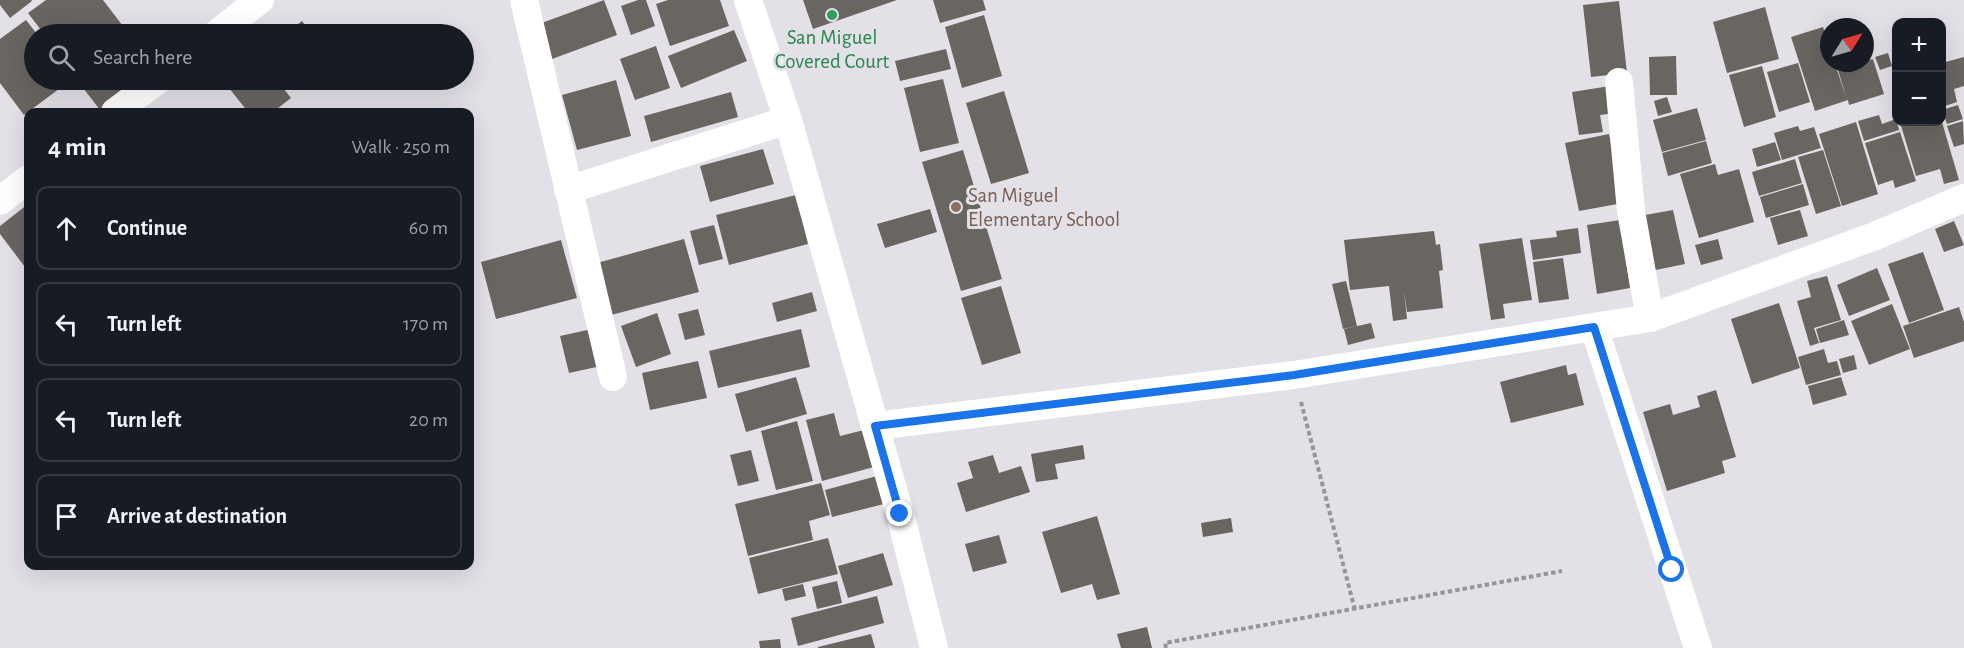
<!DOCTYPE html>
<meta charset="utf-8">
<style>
body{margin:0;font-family:"Alegreya Sans",sans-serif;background:#242831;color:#f1f3f6}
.controls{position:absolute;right:18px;top:18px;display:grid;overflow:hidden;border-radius:12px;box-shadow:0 6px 24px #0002}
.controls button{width:54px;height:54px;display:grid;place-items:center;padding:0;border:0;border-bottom:2px solid #363941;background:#171b24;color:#f1f3f6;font:30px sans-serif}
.compass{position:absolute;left:1820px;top:18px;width:54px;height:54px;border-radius:50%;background:#171b24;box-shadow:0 6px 24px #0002;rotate:53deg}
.stop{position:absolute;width:18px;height:18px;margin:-14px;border:4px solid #1a73e8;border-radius:50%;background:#fff}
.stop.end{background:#1a73e8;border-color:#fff;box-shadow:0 2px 6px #0008}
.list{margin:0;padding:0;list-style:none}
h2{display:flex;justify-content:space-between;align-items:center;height:78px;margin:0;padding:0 24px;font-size:26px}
h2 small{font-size:20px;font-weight:400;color:#9ea1a6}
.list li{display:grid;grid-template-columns:39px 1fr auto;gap:18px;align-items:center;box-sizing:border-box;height:84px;margin:0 12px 12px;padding:0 12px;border:2px solid #363941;border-radius:12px}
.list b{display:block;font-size:22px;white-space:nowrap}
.list em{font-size:20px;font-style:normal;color:#9ea1a6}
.icon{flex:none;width:33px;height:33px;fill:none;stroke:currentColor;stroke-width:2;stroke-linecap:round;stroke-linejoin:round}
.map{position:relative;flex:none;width:1964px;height:648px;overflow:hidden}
.search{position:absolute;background:#171b24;box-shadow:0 6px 24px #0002;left:24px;top:24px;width:450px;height:66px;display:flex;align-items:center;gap:15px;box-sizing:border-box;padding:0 21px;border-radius:33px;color:#9ea1a6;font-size:22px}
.panel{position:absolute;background:#171b24;box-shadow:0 6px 24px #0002;left:24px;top:108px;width:450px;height:462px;border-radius:12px}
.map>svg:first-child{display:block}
.building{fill:#696561}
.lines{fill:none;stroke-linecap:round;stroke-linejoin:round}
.path{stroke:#969599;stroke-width:4;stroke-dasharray:4.5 3;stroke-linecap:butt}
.minor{stroke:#fff;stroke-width:28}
.route{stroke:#1a73e8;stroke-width:8}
.leisure-dot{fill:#2e9e5b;stroke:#e3e1e7;stroke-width:2}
.education-dot{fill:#8d6e63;stroke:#e3e1e7;stroke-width:2}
.labels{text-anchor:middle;stroke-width:6;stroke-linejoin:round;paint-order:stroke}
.leisure-label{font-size:21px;fill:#27864d;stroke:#e3e1e7}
.education-label{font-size:21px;fill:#785e54;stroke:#e3e1e7;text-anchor:start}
</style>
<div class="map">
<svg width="1964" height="648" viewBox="0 0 1964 648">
<rect width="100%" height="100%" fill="#e3e1e7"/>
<path class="building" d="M0,0H31L32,1L10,18L0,5Z
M46,0H103L129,34H44L28,13Z
M604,0L617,35L552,59L539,24Z
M638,0H646L655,26L631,35L621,6Z
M668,0H720L729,26L670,46L656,4Z
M803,0H897L813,29Z
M933,0H983L986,10L940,23Z
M1619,1L1627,73L1591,77L1583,5Z
M1765,7L1779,59L1727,73L1713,22Z
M984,15L1002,76L962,88L945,27Z
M26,20L37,34H34V80H71L24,115L0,83V39Z
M302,21L312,34H285Z
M1823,27L1829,45V63H1854L1835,70H1837L1846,97L1838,70L1865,63V61L1873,59L1884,94L1849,105L1848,100L1815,111L1791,37Z
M734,30L747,61L681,88L668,56Z
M656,46L670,88L635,100L620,59Z
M946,49L951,69L900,81L895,61Z
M1888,53L1892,66L1880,70L1875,57Z
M1676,56L1677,95H1650L1649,57Z
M1964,57V86L1954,89L1957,102L1942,107V63Z
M1798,63L1810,102L1779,112L1767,72Z
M1762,66L1776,117L1744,127L1729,75Z
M943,79L959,143L920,152L904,88Z
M77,80H141L100,110Z
M228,80H277L291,98L273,112H248L225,83Z
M616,80L631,136L577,150L562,95Z
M1610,86L1615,113L1600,115L1603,132L1579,135L1572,92Z
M1004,91L1029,173L991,184L966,103Z
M731,92L738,117L651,142L644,116Z
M1667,97L1672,112L1658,116L1654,101Z
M1958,105L1963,119L1947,124L1942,110Z
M1697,108L1706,140L1662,152L1653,120Z
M1879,115L1882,124L1896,119L1899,130L1864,141L1858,121Z
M1963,121L1964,144L1954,147L1947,126Z
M1856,122L1878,194L1842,206L1819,134Z
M1900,122H1942L1959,180L1944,184L1940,169L1916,176Z
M1798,126L1800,131L1814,127L1821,148L1782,160L1774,133Z
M1900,132L1916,181L1895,188L1893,180L1878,185L1865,143Z
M1609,134L1623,203L1579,211L1565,143Z
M1706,141L1712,163L1668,176L1662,153Z
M1775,142L1781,160L1757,167L1752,149Z
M763,149L774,184L710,202L700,166Z
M963,150L1002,279L961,291L922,162Z
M1823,150L1841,206L1816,214L1798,157Z
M1795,159L1802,183L1759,196L1752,172Z
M1715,164L1718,175L1739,169L1754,222L1699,238L1680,174Z
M1803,184L1809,205L1766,218L1760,197Z
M796,195L808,244L729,265L716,215Z
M28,204V271L0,234V226Z
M930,209L937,232L885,248L877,224Z
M1673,210L1685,264L1646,272L1634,217Z
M1800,210L1808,236L1778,245L1770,218Z
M1620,220L1630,288L1597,294L1587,225Z
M1954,221L1964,245L1944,252L1935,229Z
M714,225L723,259L699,265L690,231Z
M1578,228L1581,253L1533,260L1530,240L1557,237L1556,231Z
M1434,231L1436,245L1440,244L1443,270L1439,271L1443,308L1407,312L1404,290L1407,319L1393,321L1389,286L1350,290L1344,240Z
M1522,238L1532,300L1503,304L1505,318L1491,320L1479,244Z
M684,239L699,292L611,315L597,263Z
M1718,239L1723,259L1701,265L1695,245Z
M561,240L577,298L496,319L481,262Z
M1923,252L1944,310L1909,323L1888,264Z
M1563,258L1569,299L1539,303L1533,262Z
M1877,268L1890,300L1849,316L1837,285Z
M1827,276L1841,320L1814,328L1819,343L1810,346L1797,301L1811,297L1807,281Z
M1346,281L1357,326L1343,329L1332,284Z
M1001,286L1021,353L982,365L961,298Z
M812,292L817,311L777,322L772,303Z
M1779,303L1800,368L1752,384L1731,319Z
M1892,304L1910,349L1869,365L1851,321Z
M1959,307L1964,322V341L1914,358L1903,326Z
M698,309L705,335L685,340L678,314Z
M657,313L671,354L636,367L621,326Z
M1844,320L1849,335L1820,343L1816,329Z
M1371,323L1375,338L1348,345L1344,329Z
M592,329L601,366L569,373L560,336Z
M801,329L810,367L718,388L709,351Z
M1824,349L1828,363L1837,361L1841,375L1806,385L1798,357Z
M1854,355L1857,369L1843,373L1839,359Z
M698,361L707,398L650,410L642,373Z
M1566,365L1568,375L1576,373L1584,405L1511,423L1500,382Z
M796,377L807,414L746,432L735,394Z
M1841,377L1847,395L1813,405L1808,386Z
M1716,390L1736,457L1722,461L1725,473L1667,491L1643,412L1670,404L1673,415L1700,407L1697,396Z
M834,413L840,436L864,430L874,467L822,481L806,420Z
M797,421L813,481L776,490L761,431Z
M1083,445L1085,459L1055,464L1058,479L1036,482L1031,454Z
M751,450L759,481L738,486L730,455Z
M993,455L999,473L1021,466L1030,492L966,512L957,483L973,478L968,462Z
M877,476L884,504L832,517L825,490Z
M821,483L830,515L809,521L813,540L748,556L735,504Z
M1097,516L1120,594L1097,600L1092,584L1061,593L1042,532Z
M1231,518L1233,532L1203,537L1201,523Z
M999,535L1007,563L973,572L965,544Z
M828,538L838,574L758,594L749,558Z
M883,553L893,585L848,598L838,566Z
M837,581L842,603L817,609L812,587Z
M803,584L806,596L785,601L782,589Z
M877,596L884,623L798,646L791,618Z
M1147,627L1152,648H1121L1117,634Z
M871,634L875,648H818V647Z
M780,639L781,648H760L759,641Z"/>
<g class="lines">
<path class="path" d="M1301,402L1355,610
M1166,648L1165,643L1562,571"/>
<path class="minor" d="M524,0L613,377
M748,0L788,120L900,514L934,648
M216,34L260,0
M1619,82L1631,211L1650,318
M115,112L158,80
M568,190L788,120
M0,201L28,179
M1594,327L1698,648
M875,426L1294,375L1650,318L1875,236L1964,198"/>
</g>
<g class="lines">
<path class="route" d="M900,514L875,426L1294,375L1594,327L1672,570"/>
</g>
<circle class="leisure-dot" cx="832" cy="15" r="6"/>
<circle class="education-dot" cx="956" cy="207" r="6"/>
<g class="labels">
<g class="leisure-label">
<text x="832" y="44">San Miguel<tspan x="832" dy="24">Covered Court</tspan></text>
</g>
<g class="education-label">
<text x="968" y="202">San Miguel<tspan x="968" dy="24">Elementary School</tspan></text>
</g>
</g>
</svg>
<div class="controls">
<button>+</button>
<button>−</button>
</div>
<svg class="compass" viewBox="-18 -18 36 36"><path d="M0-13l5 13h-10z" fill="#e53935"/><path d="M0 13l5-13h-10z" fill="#9ea1a6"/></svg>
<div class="stop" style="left:1672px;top:570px"></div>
<div class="stop end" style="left:900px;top:514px"></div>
<div class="search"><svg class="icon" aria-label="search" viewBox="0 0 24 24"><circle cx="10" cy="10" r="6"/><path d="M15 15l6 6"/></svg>Search here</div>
<section class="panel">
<h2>4 min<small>Walk · 250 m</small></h2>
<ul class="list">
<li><svg class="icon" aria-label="ahead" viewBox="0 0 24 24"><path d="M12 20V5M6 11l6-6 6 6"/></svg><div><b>Continue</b></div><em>60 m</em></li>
<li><svg class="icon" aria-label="left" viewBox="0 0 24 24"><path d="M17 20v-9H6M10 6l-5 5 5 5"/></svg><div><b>Turn left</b></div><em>170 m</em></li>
<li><svg class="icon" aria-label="left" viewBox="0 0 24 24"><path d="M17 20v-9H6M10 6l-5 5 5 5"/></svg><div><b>Turn left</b></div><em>20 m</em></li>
<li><svg class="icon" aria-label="arrive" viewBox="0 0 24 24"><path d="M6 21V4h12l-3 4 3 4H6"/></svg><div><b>Arrive at destination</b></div></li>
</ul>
</section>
</div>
